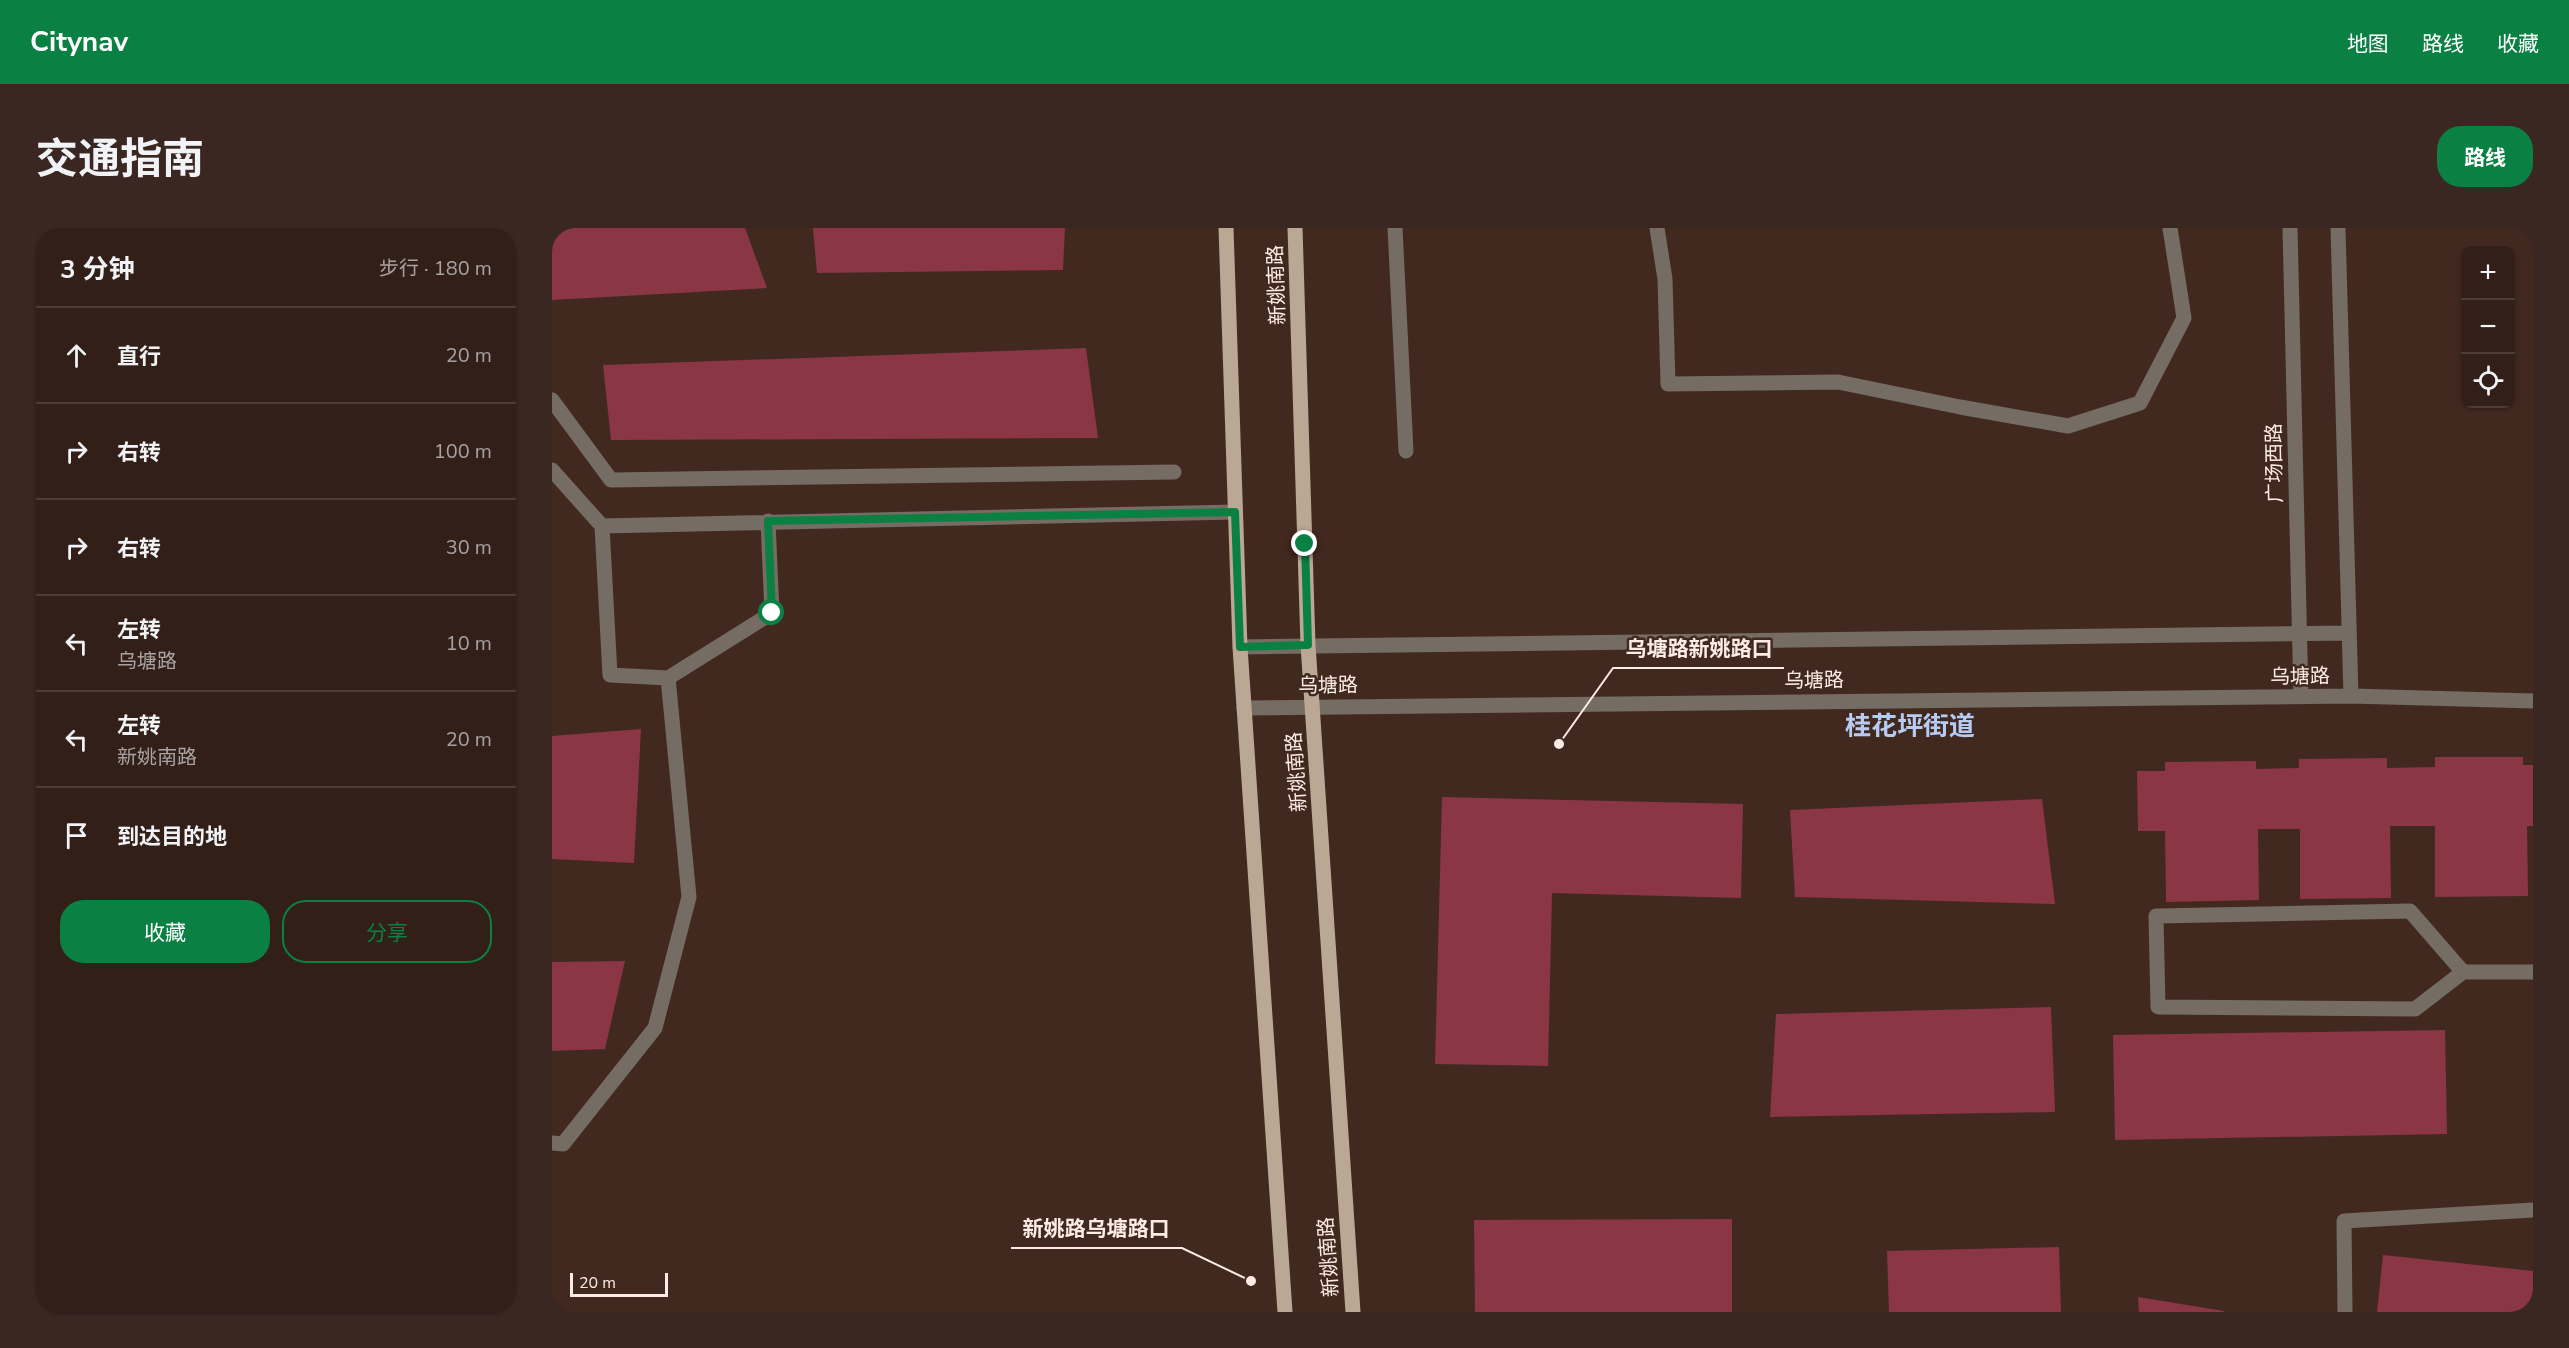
<!DOCTYPE html>
<html lang="zh">
<meta charset="utf-8">
<style>
body{margin:0;font-family:"Nunito Sans","Noto Sans SC",sans-serif;background:#3a2721;color:#f1f3f6}
.controls{position:absolute;right:18px;top:18px;display:grid;overflow:hidden;border-radius:12px;box-shadow:0 2px 4px #0004}
.controls button{width:54px;height:54px;display:grid;place-items:center;padding:0;border:0;border-bottom:2px solid #4d3d37;background:#321f18;color:#f1f3f6;font:30px sans-serif}
.scale{position:absolute;left:18px;bottom:15px;width:98px;box-sizing:border-box;padding-left:6px;border:3px solid #fdece6;border-top:0;font-size:16px;line-height:21px;white-space:nowrap;color:#fdece6;-webkit-text-stroke:4px #422920;paint-order:stroke}
.stop{position:absolute;width:18px;height:18px;margin:-14px;border:4px solid #0b8043;border-radius:50%;background:#fff}
.stop.end{background:#0b8043;border-color:#fff;box-shadow:0 2px 6px #0008}
.list{margin:0;padding:0;list-style:none}
h2{display:flex;justify-content:space-between;align-items:center;height:78px;margin:0;padding:0 24px;font-size:26px}
h2 small{font-size:20px;font-weight:400;color:#a8a2a2}
.list li{display:grid;grid-template-columns:39px 1fr auto;gap:18px;align-items:center;box-sizing:border-box;height:96px;padding:0 24px;border-top:2px solid #4d3d37}
.list b{display:block;font-size:22px;white-space:nowrap}
.list p{margin:0;font-size:20px;white-space:nowrap;color:#a8a2a2}
.list em{font-size:20px;font-style:normal;color:#a8a2a2}
.actions{display:flex;gap:12px;padding:18px 24px}
.actions a{flex:1;padding:14px 0;border:2px solid #0b8043;border-radius:24px;text-align:center;font-size:21px;color:#0b8043}
.actions .main{background:#0b8043;color:#fff}
.icon{flex:none;width:33px;height:33px;fill:none;stroke:currentColor;stroke-width:2;stroke-linecap:round;stroke-linejoin:round}
.map{position:relative;flex:none;width:1981px;height:1084px;overflow:hidden;border-radius:24px}
header{display:flex;align-items:center;gap:36px;box-sizing:border-box;height:84px;padding:0 30px;background:#0b8043;color:#fff}
header strong{font-size:28px}
nav{display:flex;gap:33px;margin-inline-start:auto;font-size:21px}
.intro{display:flex;align-items:center;justify-content:space-between;box-sizing:border-box;height:144px;padding:0 36px}
h1{margin:0;font-size:42px}
.button{padding:15px 27px;border-radius:24px;background:#0b8043;color:#fff;font-size:21px;font-weight:700}
main{display:flex;gap:36px;padding:0 36px}
aside{flex:1;background:#321f18;border-radius:24px;box-shadow:0 2px 4px #0004}
.map>svg:first-child{display:block}
.building{fill:#8a3644}
.lines{fill:none;stroke-linecap:round;stroke-linejoin:round}
.minor{stroke:#756c63;stroke-width:15}
.major{stroke:#baa894;stroke-width:15}
.route{stroke:#0b8043;stroke-width:8}
.labels{text-anchor:middle;stroke-width:5;stroke-linejoin:round;paint-order:stroke}
.street-label{font-size:20px;fill:#fdece6;stroke:#422920}
.district-label{font-size:26px;font-weight:bold;fill:#b6ccf3;stroke:#422920}
.leader{fill:none;stroke:#fdece6;stroke-width:2}
.callout-dot{fill:#fdece6;stroke:#422920;stroke-width:2}
.callout-label{font-size:21px;text-anchor:middle;font-weight:bold;fill:#fdece6;stroke:#422920;stroke-width:5;stroke-linejoin:round;paint-order:stroke}
</style>
<header>
<strong>Citynav</strong>
<nav><a>地图</a><a>路线</a><a>收藏</a></nav>
</header>
<div class="intro"><h1>交通指南</h1><a class="button">路线</a></div>
<main>
<aside>
<h2>3 分钟<small>步行 · 180 m</small></h2>
<ul class="list">
<li><svg class="icon" aria-label="ahead" viewBox="0 0 24 24"><path d="M12 20V5M6 11l6-6 6 6"/></svg><div><b>直行</b></div><em>20 m</em></li>
<li><svg class="icon" aria-label="right" viewBox="0 0 24 24"><path d="M7 20v-9h11M14 6l5 5-5 5"/></svg><div><b>右转</b></div><em>100 m</em></li>
<li><svg class="icon" aria-label="right" viewBox="0 0 24 24"><path d="M7 20v-9h11M14 6l5 5-5 5"/></svg><div><b>右转</b></div><em>30 m</em></li>
<li><svg class="icon" aria-label="left" viewBox="0 0 24 24"><path d="M17 20v-9H6M10 6l-5 5 5 5"/></svg><div><b>左转</b><p>乌塘路</p></div><em>10 m</em></li>
<li><svg class="icon" aria-label="left" viewBox="0 0 24 24"><path d="M17 20v-9H6M10 6l-5 5 5 5"/></svg><div><b>左转</b><p>新姚南路</p></div><em>20 m</em></li>
<li><svg class="icon" aria-label="arrive" viewBox="0 0 24 24"><path d="M6 21V4h12l-3 4 3 4H6"/></svg><div><b>到达目的地</b></div></li>
</ul>
<div class="actions"><a class="main">收藏</a><a>分享</a></div>
</aside>
<div class="map">
<svg width="1981" height="1084" viewBox="0 0 1981 1084">
<rect width="100%" height="100%" fill="#422920"/>
<path class="building" d="M0,0H193L215,60L0,72Z
M261,0H513L511,42L265,45Z
M534,120L546,210L59,212L51,137Z
M89,501L82,635L0,631V508Z
M1883,529H1971V537H1981V598H1975L1976,668L1883,669V598H1838L1839,670L1748,671V601H1706L1707,672L1614,674L1613,603H1586L1585,543H1613V534L1704,533V541L1747,540V531L1835,530V540L1883,539Z
M890,569L1191,576L1189,670L1000,665L996,838L883,836Z
M1490,571L1503,676L1243,669L1238,582Z
M73,733L53,821L0,823V734Z
M1499,779L1503,884L1218,889L1224,786Z
M1893,802L1895,906L1563,912L1561,807Z
M1180,991V1084H923L922,992Z
M1507,1019L1509,1084H1337L1335,1023Z
M1831,1027L1981,1043V1084H1825Z
M1586,1069L1672,1083V1084H1587Z"/>
<g class="lines">
<path class="minor" d="M843,0L854,223
M1105,0L1113,51L1116,156L1286,154L1408,179L1516,198L1588,175L1632,90L1618,0
M1738,0L1749,469
M1786,0L1799,468
M0,172L59,252L622,244
M0,242L50,298L683,284
M50,298L58,447L116,450L220,385L216,293
M688,419L1797,405
M692,480L1799,468L1981,473
M1911,744L1858,683L1604,688L1606,779L1863,781L1911,744H1981
M0,915L11,916L103,800L137,669L116,450
M1793,1084L1792,993L1981,982"/>
<path class="major" d="M674,0L688,419L733,1084
M743,0L756,417L801,1084"/>
</g>
<g class="lines">
<path class="route" d="M220,385L216,293L683,284L688,419L756,417L753,316"/>
</g>
<g class="labels">
<g class="street-label">
<text transform="translate(724 57) rotate(-92)" y="7">新姚南路</text>
<text transform="translate(1722 235) rotate(-91)" y="7">广场西路</text>
<text transform="translate(1748 448) rotate(-1)" y="7">乌塘路</text>
<text transform="translate(1262 452) rotate(-1)" y="7">乌塘路</text>
<text transform="translate(776 457) rotate(-1)" y="7">乌塘路</text>
<text transform="translate(744 544) rotate(-94)" y="7">新姚南路</text>
<text transform="translate(776 1029) rotate(-94)" y="7">新姚南路</text>
</g>
<g class="district-label">
<text x="1358" y="507">桂花坪街道</text>
</g>
</g>
<path class="leader" d="M1007 516L1061 440H1232M699 1053L630 1020H459"/>
<g class="callout-dot">
<circle cx="1007" cy="516" r="6"/>
<circle cx="699" cy="1053" r="6"/>
</g>
<g class="callout-label">
<text x="1147" y="428">乌塘路新姚路口</text>
<text x="544" y="1008">新姚路乌塘路口</text>
</g>
</svg>
<div class="controls">
<button>+</button>
<button>−</button>
<button><svg class="icon" aria-label="locate" viewBox="0 0 24 24"><circle cx="12" cy="12" r="6"/><path d="M12 2v4M12 18v4M2 12h4M18 12h4"/></svg></button>
</div>
<div class="scale">20 m</div>
<div class="stop" style="left:220px;top:385px"></div>
<div class="stop end" style="left:753px;top:316px"></div>
</div>
</main>
